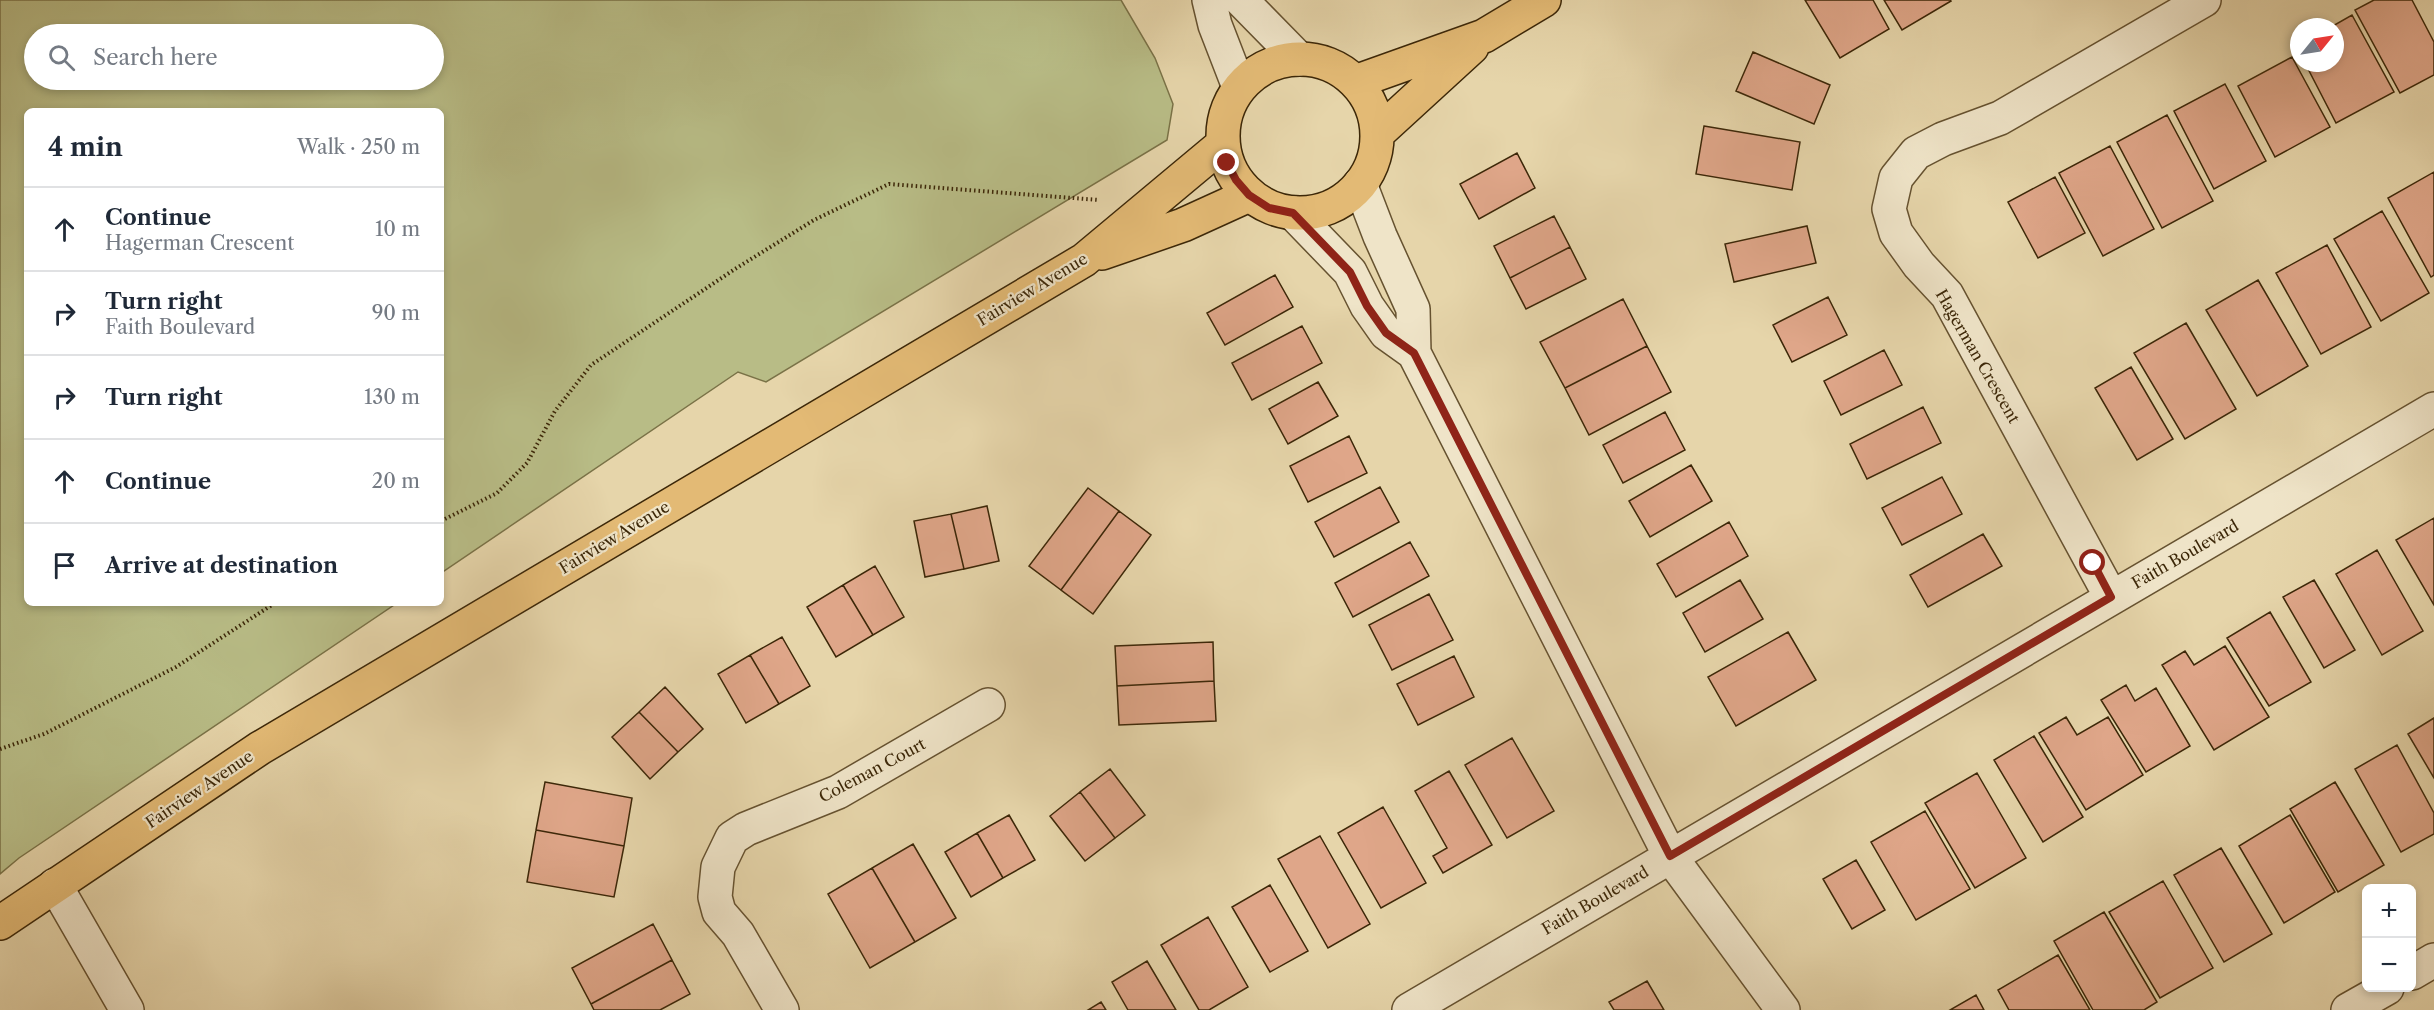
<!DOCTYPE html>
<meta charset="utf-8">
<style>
body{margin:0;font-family:"Libre Caslon Text",serif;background:#f6f6f7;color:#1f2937}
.controls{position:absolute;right:18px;bottom:18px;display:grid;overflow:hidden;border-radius:9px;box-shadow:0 3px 9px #0003}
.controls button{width:54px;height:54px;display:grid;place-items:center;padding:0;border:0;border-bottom:2px solid #e0e1e3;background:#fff;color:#1f2937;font:30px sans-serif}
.compass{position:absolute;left:2290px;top:18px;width:54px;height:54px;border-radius:50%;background:#fff;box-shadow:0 3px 9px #0003;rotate:60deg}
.stop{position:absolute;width:18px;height:18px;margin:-14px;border:4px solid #8f2418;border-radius:50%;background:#fff}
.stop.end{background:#8f2418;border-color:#fff;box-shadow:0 2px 6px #0008}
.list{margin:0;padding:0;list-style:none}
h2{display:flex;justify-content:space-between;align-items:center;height:78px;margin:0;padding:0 24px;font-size:26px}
h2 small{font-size:20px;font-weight:400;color:#747a83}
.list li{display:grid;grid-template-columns:39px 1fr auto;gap:18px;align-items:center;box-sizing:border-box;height:84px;padding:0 24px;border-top:2px solid #e0e1e3}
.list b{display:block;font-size:22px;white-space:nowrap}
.list p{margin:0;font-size:20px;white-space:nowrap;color:#747a83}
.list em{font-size:20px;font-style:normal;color:#747a83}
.icon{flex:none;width:33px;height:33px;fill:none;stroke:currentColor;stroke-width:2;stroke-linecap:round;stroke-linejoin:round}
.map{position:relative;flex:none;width:2434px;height:1010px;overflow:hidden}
.search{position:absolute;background:#fff;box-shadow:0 3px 9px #0003;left:24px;top:24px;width:420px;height:66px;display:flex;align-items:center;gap:15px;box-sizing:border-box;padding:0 21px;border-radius:33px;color:#747a83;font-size:22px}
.panel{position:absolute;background:#fff;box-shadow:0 3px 9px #0003;left:24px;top:108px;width:420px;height:498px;border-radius:9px}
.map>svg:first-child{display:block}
.green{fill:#b8bc86;stroke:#7a7247;stroke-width:1.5;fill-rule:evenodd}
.building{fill:#dfa689;stroke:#3c2708;stroke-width:1.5}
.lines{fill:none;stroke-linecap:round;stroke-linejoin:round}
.minor-casing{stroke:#665230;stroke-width:36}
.major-casing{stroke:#3c2708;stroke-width:36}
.path{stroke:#3c2708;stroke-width:4;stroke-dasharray:1.5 3;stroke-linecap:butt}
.minor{stroke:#efe4c8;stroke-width:33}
.major{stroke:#e3ba75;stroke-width:33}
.route{stroke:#8f2418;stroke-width:8}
.labels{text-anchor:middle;stroke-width:4.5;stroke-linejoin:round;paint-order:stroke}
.street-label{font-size:16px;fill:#3c2708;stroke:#efe4c8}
</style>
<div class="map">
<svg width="2434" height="1010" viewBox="0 0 2434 1010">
<rect width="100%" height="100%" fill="#e6d5aa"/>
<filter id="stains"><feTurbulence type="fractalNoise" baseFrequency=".00333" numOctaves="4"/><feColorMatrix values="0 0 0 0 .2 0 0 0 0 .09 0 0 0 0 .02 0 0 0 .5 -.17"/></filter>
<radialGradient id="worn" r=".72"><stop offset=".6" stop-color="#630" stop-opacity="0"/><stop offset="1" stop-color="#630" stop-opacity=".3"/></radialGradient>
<path class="green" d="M0,0H1121L1155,58L1173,104L1167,140L766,382L738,372L441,573V111H27V603H397L19,858L0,874ZM34,34H434V80H34Z"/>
<path class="building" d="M1805,0H1873L1889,29L1840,58Z
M1884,0H1950L1951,1L1902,30Z
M2374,0H2412L2434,42V75L2400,93L2355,10Z
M2352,15L2394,92L2336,123L2305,63H2335V27H2331Z
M1753,52L1830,85L1814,124L1736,91Z
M2292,57L2330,127L2275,157L2238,86Z
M2225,84L2266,161L2214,189L2174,111Z
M2167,115L2213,201L2162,228L2117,142Z
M1704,126L1800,142L1792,190L1696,174Z
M2110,146L2154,229L2103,256L2059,173Z
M1517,153L1535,188L1479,219L1460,184Z
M2434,172V275L2431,277L2388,198Z
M2055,177L2085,233L2038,258L2008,202Z
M2382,211L2429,293L2381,321L2334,239Z
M1554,216L1570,247L1510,278L1494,246Z
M1807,226L1816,263L1734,282L1725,244Z
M2327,245L2371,327L2321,354L2276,273Z
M1570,247L1586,279L1526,309L1510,278Z
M1275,275L1293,307L1225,345L1207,313Z
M2258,280L2308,366L2257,396L2206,310Z
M1828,297L1847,335L1792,362L1773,325Z
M1623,299L1647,346L1565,388L1540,342Z
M2186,323L2236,409L2185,439L2134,353Z
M1302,326L1322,363L1252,400L1232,363Z
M1647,346L1671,392L1589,435L1565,388Z
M1884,350L1902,385L1841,415L1824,381Z
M2131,367L2173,439L2137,460L2095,388Z
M1318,382L1338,416L1288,444L1269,409Z
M1923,407L1941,443L1867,479L1850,444Z
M1665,412L1685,450L1623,483L1603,445Z
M1349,436L1367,473L1308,502L1290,466Z
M1691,465L1712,501L1650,537L1629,501Z
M1942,477L1962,514L1902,545L1882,508Z
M1380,487L1399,522L1334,557L1315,522Z
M1088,488L1119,511L1061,590L1029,566Z
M987,506L999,561L964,569L951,514Z
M1119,511L1151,535L1093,614L1061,590Z
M951,514L964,569L925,577L914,521Z
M2434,518V605L2396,540Z
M1729,522L1748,556L1676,597L1657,564Z
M1983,534L2002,566L1928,607L1910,575Z
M1410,542L1429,576L1353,617L1335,583Z
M2377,550L2423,631L2382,655L2336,574Z
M875,566L904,617L873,635L843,585Z
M1740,580L1763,619L1705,652L1683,613Z
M2314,580L2355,650L2324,668L2283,597Z
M843,585L873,635L836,657L807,607Z
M1429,594L1453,640L1392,670L1369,625Z
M2270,612L2311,682L2269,706L2227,638Z
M1788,632L1816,680L1736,726L1708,677Z
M782,637L810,686L779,704L750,655Z
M1213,642L1214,681L1117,686L1115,646Z
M2225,646L2269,717L2214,750L2162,665L2185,651L2194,665Z
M750,655L779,704L746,723L718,674Z
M1454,656L1474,697L1418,725L1397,684Z
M1214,681L1216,721L1119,725L1117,686Z
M2126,685L2135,701L2156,688L2190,746L2146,772L2101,700Z
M665,687L703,729L678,752L639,712Z
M639,712L678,752L650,779L612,737Z
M2066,717L2077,735L2108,717L2143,775L2086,810L2039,733Z
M2434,718V778L2408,734Z
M2034,736L2083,817L2043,842L1994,760Z
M1512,738L1554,811L1507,838L1465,765Z
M2397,745L2434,813V834L2401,852L2355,769Z
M1110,769L1145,815L1115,838L1080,792Z
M1449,771L1492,845L1443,873L1433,856L1447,848L1415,791Z
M1977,773L2026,858L1975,888L1925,803Z
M545,782L632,798L624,846L536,830Z
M2335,782L2384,865L2338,892L2290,809Z
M1080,792L1115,838L1085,861L1050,816Z
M1383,807L1426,883L1381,908L1338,833Z
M1925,811L1970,889L1916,920L1871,842Z
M1009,815L1035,860L1003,878L977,833Z
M2290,815L2335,892L2284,923L2239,846Z
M536,830L624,846L614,897L527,882Z
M977,833L1003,878L971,897L945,852Z
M1320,836L1370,924L1328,948L1278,859Z
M913,844L956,918L915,942L872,868Z
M2221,848L2272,934L2224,962L2174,875Z
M1856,860L1885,910L1852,929L1823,879Z
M872,868L915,942L870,968L828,894Z
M2163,881L2213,968L2160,998L2109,912Z
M1270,885L1308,951L1270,972L1232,907Z
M2104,912L2157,1002L2144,1010H2093L2054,941Z
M1208,917L1248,987L1209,1010H1199L1161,945Z
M653,924L672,960L591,1004L572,968Z
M2058,955L2090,1010H2009L1998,990Z
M672,960L690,994L660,1010H594L591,1004Z
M1147,961L1176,1010H1128L1112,982Z
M1647,981L1664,1010H1614L1609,1002Z
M1976,995L1984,1010H1950Z
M1101,1002L1106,1010H1088Z"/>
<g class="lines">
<defs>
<path id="minor" d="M1209,0L1215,25L1239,87
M1241,0L1299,59
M1360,184L1380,236L1413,309L1414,353L1670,856L1783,1010
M1293,213L1350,272L1367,306L1386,333L1414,353
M2111,597L1947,295L1919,265L1896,233L1889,209L1896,178L1916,153L1943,139L2000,118L2204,0
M55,885L127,1010
M2412,973L2434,960
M782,1010L738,934L719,912L715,897L718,867L732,838L746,829L838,792L988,705
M1409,1010L2434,409
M2348,1010L2387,988"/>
<path id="major" d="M1223 136a77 77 0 1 1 154 0a77 77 0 1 1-154 0Z
M1355,82L1484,36L1544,0
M1377,134L1472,47
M1102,253L1183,225L1249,195
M0,923L260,748L1084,260L1223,144"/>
</defs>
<use href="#minor" class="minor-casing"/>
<use href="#major" class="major-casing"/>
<path class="path" d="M441,521L497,493L527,463L555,411L591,365L735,269L814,220L889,184L1099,200
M0,749L44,734L176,667L275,603"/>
<use href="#minor" class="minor"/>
<use href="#major" class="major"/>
</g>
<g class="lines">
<path class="route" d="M1227,163L1236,180L1249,195L1269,208L1293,213L1350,272L1367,306L1386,333L1414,353L1670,856L2111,597L2093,563"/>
</g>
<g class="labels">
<g class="street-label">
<text transform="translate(1032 289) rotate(-31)" y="6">Fairview Avenue</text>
<text transform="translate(1978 356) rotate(60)" y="6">Hagerman Crescent</text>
<text transform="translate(614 537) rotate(-31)" y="6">Fairview Avenue</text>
<text transform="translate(2185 554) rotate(-30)" y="6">Faith Boulevard</text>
<text transform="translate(872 770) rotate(-28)" y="6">Coleman Court</text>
<text transform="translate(199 789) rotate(-34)" y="6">Fairview Avenue</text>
<text transform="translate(1595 900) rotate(-30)" y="6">Faith Boulevard</text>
</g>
</g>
<rect width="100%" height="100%" filter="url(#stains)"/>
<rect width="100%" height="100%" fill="url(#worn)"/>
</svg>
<div class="controls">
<button>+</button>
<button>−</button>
</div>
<svg class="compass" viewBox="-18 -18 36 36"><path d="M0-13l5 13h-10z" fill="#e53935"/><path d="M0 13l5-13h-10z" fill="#747a83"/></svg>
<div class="stop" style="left:2093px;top:563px"></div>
<div class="stop end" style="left:1227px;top:163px"></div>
<div class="search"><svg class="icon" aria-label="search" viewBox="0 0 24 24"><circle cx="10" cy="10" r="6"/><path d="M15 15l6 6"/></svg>Search here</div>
<section class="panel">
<h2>4 min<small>Walk · 250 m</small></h2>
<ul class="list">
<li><svg class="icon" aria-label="ahead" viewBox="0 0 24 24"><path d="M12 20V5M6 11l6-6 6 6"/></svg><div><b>Continue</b><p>Hagerman Crescent</p></div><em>10 m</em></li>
<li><svg class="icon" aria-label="right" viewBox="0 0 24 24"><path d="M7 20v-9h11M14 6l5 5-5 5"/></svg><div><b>Turn right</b><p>Faith Boulevard</p></div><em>90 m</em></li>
<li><svg class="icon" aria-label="right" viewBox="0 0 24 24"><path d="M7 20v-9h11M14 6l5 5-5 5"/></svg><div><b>Turn right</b></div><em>130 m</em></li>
<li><svg class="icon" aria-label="ahead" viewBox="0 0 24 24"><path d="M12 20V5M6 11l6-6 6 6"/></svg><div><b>Continue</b></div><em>20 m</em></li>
<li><svg class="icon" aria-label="arrive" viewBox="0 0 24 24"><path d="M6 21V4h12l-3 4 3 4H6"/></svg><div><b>Arrive at destination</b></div></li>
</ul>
</section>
</div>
